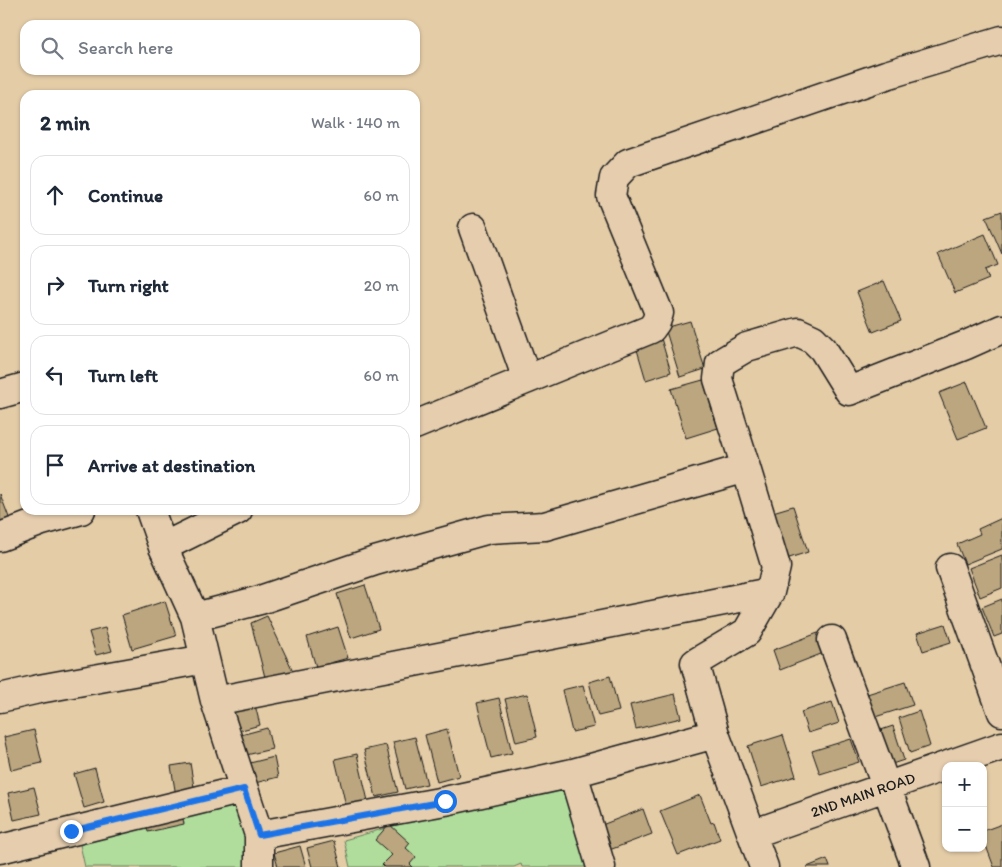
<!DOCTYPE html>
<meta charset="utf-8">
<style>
body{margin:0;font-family:Itim,sans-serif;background:#f2f2f3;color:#1f2937}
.controls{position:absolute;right:15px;bottom:15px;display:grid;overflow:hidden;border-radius:10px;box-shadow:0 1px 4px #0004}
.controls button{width:45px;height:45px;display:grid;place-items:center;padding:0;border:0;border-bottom:1px solid #e0e1e3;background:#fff;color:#1f2937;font:25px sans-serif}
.stop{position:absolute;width:15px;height:15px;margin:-11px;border:4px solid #1a73e8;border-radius:50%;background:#fff}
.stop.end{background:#1a73e8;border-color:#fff;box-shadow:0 1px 5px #0008}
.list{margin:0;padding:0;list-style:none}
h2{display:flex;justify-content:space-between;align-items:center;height:65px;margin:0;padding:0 20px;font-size:21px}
h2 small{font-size:16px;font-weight:400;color:#747a83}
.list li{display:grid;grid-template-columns:32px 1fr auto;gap:15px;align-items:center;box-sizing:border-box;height:80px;margin:0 10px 10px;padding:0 10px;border:1px solid #e0e1e3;border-radius:15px}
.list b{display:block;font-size:19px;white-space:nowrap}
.list em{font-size:16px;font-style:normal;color:#747a83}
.icon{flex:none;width:28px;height:28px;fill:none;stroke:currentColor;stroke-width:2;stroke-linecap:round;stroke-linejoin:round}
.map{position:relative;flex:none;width:1002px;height:867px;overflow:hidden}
.search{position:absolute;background:#fff;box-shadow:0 1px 4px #0004;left:20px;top:20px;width:400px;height:55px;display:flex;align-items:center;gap:12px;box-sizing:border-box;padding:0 18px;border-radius:15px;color:#747a83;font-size:19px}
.panel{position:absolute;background:#fff;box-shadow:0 1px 4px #0004;left:20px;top:90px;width:400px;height:425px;border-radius:15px}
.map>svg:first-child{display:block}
.green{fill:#b0dd9c;stroke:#667c5c}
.building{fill:#bba67f;stroke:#1c1c1c}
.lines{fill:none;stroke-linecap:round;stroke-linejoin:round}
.minor-casing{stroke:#1c1c1c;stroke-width:31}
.minor{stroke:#e5cdae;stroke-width:28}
.route{stroke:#1a73e8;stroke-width:6}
.labels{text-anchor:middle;stroke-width:4.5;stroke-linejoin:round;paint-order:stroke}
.street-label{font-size:15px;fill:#1c1c1c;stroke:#e5cdae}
</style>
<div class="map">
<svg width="1002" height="867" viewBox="0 0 1002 867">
<rect width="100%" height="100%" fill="#e4cca7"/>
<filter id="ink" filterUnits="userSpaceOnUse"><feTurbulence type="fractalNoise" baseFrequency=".02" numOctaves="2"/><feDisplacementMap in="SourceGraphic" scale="10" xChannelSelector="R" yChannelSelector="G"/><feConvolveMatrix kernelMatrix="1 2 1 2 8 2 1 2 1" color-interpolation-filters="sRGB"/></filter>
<g filter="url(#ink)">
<path class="green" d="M562,778L587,867H522L521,864L514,867H350L344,840Z
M245,804L246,867H85L79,840Z"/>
<path class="building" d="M1002,211V254L986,217Z
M985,234L998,265L985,270L989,279L955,293L938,254Z
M884,281L901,321L873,332L857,292Z
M690,321L705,369L680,377L665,328Z
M660,335L671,372L646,380L635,343Z
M703,380L718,428L686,438L671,389Z
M967,382L986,428L958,439L939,393Z
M0,494L10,520L0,523Z
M793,506L808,552L780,561L766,514Z
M1002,518V549L965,564L957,544L980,534L978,529Z
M1002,555V588L980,597L969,568Z
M365,585L379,629L351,638L337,594Z
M1002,599V634L994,637L982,607Z
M165,601L176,636L132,649L122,615Z
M267,616L294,673L266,681L251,623Z
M945,624L951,642L923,651L917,633Z
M338,627L348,658L316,667L307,637Z
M105,628L112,651L96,655L89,632Z
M818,633L826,652L780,670L773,650Z
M610,676L619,711L598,716L589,682Z
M905,682L913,705L872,718L864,695Z
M583,685L594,727L572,732L562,690Z
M527,694L537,737L516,742L505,699Z
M675,694L681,718L636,729L630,705Z
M499,698L512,753L491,758L477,703Z
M254,701L260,725L238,731L232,706Z
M832,702L839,723L808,733L801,712Z
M919,711L930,746L910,753L899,718Z
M893,726L904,760L886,766L875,732Z
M267,728L272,749L242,756L237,736Z
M447,729L459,776L437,782L425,735Z
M34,730L42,763L11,770L4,737Z
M783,735L796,776L761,787L748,746Z
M415,737L427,784L405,789L393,742Z
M851,739L859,762L820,774L812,751Z
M386,745L398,792L376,797L364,750Z
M357,754L368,801L346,806L335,759Z
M274,757L278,777L255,783L250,763Z
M190,763L195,793L176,796L171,766Z
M95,768L104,802L84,808L74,774Z
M34,787L41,814L14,820L8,793Z
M700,795L711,823L714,822L720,839L678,855L660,811Z
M643,809L652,834L604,852L594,828Z
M181,810L184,824L148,832L145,818Z
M389,824L410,843L406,848L416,857L410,864L413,867H384L382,865L392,855L375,840Z
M1002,824V867H994L983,838V831Z
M334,841L341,867H312L307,848Z
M300,846L306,867H278L274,853Z
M827,859L830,867H807Z"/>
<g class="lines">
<defs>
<path id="minor" d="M473,228L527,379
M0,394L25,387
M415,425L651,329L656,322L659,313L611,196L614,178L628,163L886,75L1002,40
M746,468L718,379L720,363L747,347L798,332L813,339L823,349L849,391L966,345L1002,329
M150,510L163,547L195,617L215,701L259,835V867
M0,537L42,521L81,510
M163,547L238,510
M950,568L1002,712
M195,617L260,600L375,561L489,529L545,526L746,468L776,567L770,592L215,701
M832,640L916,867
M0,698L39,689L205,659
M715,734L764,867
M573,773L601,867
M752,834L1002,746
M259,835L445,801L573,773L715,734L695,663L747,632L770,592
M0,849L244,789"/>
</defs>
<use href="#minor" class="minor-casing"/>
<use href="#minor" class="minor"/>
</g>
</g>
<g class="lines" filter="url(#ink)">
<path class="route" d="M71,831L244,789L259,835L445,801"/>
</g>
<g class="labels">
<g class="street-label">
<text transform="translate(863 795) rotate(-19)" y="5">2ND MAIN ROAD</text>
</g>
</g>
</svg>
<div class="controls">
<button>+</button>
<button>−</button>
</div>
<div class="stop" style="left:445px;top:801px"></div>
<div class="stop end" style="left:71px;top:831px"></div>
<div class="search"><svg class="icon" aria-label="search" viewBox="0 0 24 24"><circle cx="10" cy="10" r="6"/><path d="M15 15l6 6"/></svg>Search here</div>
<section class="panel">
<h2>2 min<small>Walk · 140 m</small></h2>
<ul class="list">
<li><svg class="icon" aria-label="ahead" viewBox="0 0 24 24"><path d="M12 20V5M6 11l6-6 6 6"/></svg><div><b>Continue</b></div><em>60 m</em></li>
<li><svg class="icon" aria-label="right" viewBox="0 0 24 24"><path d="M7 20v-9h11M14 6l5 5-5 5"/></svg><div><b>Turn right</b></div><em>20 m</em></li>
<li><svg class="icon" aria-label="left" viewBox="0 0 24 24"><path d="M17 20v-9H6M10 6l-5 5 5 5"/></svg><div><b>Turn left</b></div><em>60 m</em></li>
<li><svg class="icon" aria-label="arrive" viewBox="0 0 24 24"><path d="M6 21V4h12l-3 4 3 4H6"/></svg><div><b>Arrive at destination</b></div></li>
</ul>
</section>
</div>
